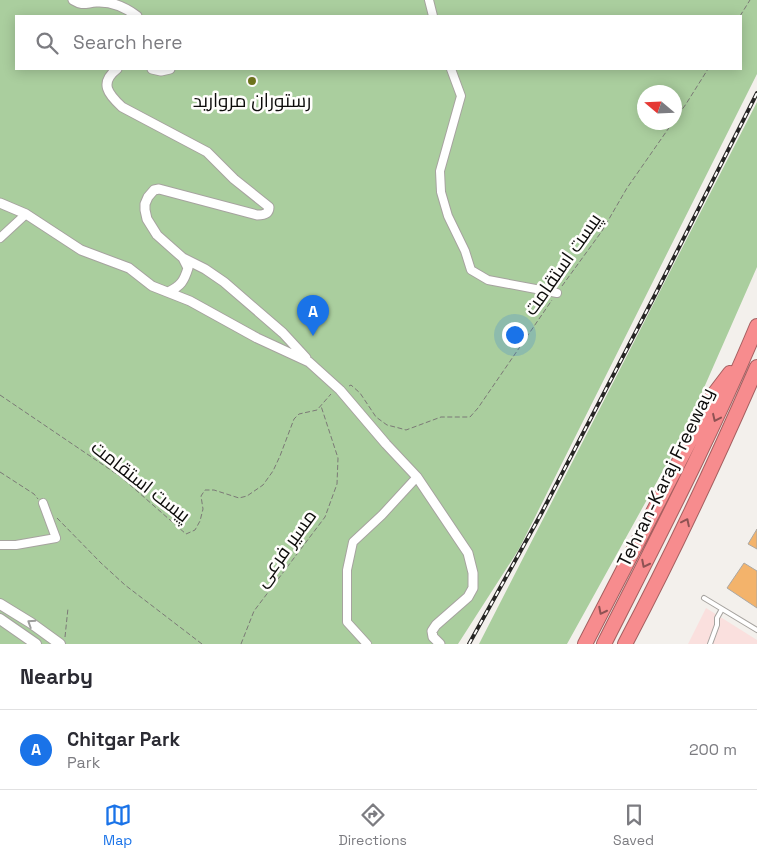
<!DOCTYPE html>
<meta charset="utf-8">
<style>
body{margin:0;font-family:"Space Grotesk",Cairo,sans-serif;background:#f2f2f3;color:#2b2b33}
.compass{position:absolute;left:637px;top:85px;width:45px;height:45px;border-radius:50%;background:#fff;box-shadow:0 2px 12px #0003;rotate:289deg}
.you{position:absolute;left:514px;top:334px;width:18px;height:18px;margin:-12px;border:4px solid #fff;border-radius:50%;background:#1a73e8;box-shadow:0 0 0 8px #1a73e833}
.badge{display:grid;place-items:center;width:32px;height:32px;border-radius:50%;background:#1a73e8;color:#fff;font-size:16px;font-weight:700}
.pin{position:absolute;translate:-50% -41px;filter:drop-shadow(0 1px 2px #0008)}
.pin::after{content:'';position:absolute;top:26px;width:18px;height:15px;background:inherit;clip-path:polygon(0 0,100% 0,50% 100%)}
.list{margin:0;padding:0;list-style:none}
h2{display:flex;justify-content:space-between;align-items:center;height:65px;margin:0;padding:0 20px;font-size:21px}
h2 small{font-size:16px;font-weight:400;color:#7c7c81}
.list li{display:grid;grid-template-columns:32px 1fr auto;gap:15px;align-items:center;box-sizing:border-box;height:80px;padding:0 20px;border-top:1px solid #e1e1e2}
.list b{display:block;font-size:19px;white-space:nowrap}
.list p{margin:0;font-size:16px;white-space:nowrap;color:#7c7c81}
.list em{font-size:16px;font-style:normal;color:#7c7c81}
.icon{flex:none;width:28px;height:28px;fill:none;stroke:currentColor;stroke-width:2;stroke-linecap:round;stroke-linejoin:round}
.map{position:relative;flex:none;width:757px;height:644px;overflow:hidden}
.search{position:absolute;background:#fff;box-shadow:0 2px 12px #0003;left:15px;right:15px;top:15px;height:55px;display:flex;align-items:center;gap:12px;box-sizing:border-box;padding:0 18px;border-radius:0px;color:#7c7c81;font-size:19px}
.sheet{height:145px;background:#fff}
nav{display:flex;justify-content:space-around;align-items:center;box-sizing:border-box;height:70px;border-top:1px solid #e1e1e2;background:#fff;font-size:14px;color:#7c7c81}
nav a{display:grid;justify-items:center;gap:2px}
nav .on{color:#1a73e8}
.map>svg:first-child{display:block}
.industrial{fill:#fae0de}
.green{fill:#aace9e;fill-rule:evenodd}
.building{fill:#f3b36b;stroke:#aba8a4}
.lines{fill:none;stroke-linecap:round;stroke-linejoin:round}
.service-casing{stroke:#a6a39f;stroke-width:6}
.minor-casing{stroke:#a6a39f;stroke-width:10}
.tertiary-casing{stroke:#a6a39f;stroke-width:11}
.secondary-casing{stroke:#a6a39f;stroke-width:12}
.motorway-casing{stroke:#a55f60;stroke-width:16}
.path{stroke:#7b7976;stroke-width:1;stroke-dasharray:5 2.5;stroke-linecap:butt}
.service{stroke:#fff;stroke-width:4}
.minor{stroke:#fff;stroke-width:8}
.tertiary{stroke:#fff;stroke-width:9}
.secondary{stroke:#fff;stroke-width:10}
.motorway{stroke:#f78c8e;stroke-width:14}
.rail-casing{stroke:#262524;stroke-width:4}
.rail{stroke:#fffefc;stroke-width:2;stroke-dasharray:5.5;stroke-linecap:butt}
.oneway{stroke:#8e5253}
.oneway2{stroke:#9e9e9d}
.poi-dot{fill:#6f751d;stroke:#fffefc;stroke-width:2}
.labels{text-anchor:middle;stroke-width:5;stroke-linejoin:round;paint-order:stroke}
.poi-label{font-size:19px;fill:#0d0c0b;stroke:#fffefc}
.street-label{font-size:19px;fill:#0d0c0b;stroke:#fffefc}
</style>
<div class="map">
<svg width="757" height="644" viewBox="0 0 757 644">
<rect width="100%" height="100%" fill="#f3f0ec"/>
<path class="industrial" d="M706,608L757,640V644H688Z"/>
<path class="green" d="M0,0H757V74L519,549L458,644H0ZM16,16H741V69H16ZM644,92H674V122H644Z
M757,102V267L685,431L567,644H479Z"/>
<path class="building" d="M757,529V549L748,544Z
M744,563L757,571V608L727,588Z"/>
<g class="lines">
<defs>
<path id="service" d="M704,598L757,630
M710,644L717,625V618L722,609"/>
<path id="minor" d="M429,0L433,16
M451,69L461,96L440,171L441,192L448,216L465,251L471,270L488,280L557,293
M0,238L26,214
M0,545H16L56,538L43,503
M367,644L347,622V570L353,542L382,515L417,477"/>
<path id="tertiary" d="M73,0C83,6 85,3 96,2C111,1 125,7 137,16
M117,69C99,83 108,94 122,107L207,152L234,179L269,207C269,214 264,215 257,215L159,189L154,190L148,197L145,204V210L147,219L157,235L183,258L205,269L224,282L283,333L306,358
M152,69L161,71L170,69
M0,203L26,214L81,250L129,268L152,286L190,301L257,338L309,362L340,390L386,444L417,477L468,553L473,573V588L468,597L436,625L432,631L433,637L440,644
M168,292C181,286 184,281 188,268L183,258"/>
<path id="secondary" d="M0,604L31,623L60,644
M0,619L36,644"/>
<path id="motorway" d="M585,644L714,394L730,373
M604,644C657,539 712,434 757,326
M625,644C673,553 716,461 757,367"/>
</defs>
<use href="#service" class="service-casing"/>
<use href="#minor" class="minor-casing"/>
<use href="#tertiary" class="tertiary-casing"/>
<use href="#secondary" class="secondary-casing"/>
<use href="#motorway" class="motorway-casing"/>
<path class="path" d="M740,16L750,0
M674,121L686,104L708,69
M562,286L602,231L627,188L673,122
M349,386L351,385L360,393L376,417L387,425L399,428L406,430L441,417H470L478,408L552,300
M0,395L121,477L186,534L195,530L200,521L203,509L201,496L205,490H214L239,498L247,496L263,485L273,471L280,456L294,419L299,414L317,410L331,394
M0,472L34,494L38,499
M57,518L101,563L125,585L202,644
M65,637L68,608
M241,644L254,611L325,517L337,484L338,458L321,406"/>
<use href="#service" class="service"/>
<use href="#minor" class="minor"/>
<use href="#tertiary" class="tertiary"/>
<use href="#secondary" class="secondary"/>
<use href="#motorway" class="motorway"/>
<defs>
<path id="rail" d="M469,644L541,514L655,295L757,93"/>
</defs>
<use href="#rail" class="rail-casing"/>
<use href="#rail" class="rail"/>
</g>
<defs><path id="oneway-chevron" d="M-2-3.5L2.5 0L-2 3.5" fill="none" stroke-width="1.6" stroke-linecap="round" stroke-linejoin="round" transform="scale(1.25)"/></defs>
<g class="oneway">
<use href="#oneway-chevron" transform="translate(716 418) rotate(115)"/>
<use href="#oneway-chevron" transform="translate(686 522) rotate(-64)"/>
<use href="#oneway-chevron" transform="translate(645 564) rotate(117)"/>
<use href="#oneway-chevron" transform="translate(602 611) rotate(117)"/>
</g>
<use class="oneway2" href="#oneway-chevron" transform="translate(31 623) rotate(-147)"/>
<circle class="poi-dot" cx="252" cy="81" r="5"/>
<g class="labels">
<g class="poi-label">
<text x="252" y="107">رستوران مروارید</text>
</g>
<g class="street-label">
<text transform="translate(562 264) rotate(-55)" y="7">پیست استقامت</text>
<text transform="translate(665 477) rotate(-64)" y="7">Tehran-Karaj Freeway</text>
<text transform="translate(141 481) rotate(38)" y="7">پیست استقامت</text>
<text transform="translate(285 548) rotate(-54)" y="7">مسیر فرعی</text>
</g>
</g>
</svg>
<svg class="compass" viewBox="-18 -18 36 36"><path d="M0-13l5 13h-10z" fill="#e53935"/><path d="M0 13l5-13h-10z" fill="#7c7c81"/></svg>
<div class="you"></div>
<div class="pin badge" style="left:313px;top:336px">A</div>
<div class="search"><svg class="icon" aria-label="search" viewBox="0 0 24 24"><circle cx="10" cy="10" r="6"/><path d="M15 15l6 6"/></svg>Search here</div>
</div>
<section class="sheet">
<h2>Nearby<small></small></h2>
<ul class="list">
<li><span class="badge">A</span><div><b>Chitgar Park</b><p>Park</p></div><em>200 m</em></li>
</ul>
</section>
<nav>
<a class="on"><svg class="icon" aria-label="map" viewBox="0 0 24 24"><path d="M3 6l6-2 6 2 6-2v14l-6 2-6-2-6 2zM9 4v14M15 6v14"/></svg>Map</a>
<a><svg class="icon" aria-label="directions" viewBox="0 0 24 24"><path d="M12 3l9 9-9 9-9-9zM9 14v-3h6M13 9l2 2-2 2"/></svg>Directions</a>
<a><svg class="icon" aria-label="saved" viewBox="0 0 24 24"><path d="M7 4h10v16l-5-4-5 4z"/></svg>Saved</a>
</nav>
